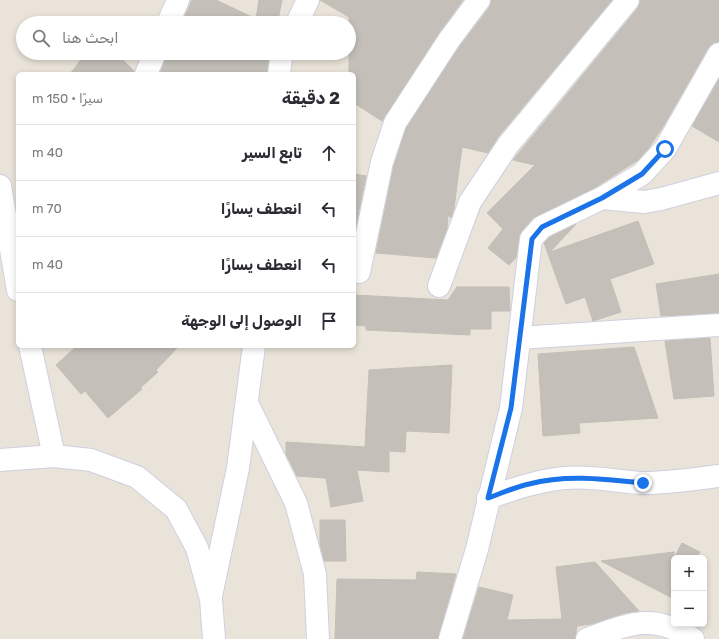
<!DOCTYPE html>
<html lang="ar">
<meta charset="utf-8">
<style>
body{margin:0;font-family:Rubik,"Noto Sans Arabic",sans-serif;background:#f2f2f3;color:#2b2b33;direction:rtl}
.controls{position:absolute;right:12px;bottom:12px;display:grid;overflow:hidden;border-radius:6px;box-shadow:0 2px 6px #0003}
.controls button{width:36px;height:36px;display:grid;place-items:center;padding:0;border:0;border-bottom:1px solid #e1e1e2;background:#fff;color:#2b2b33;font:20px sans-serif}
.stop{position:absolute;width:12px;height:12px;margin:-9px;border:3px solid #1a73e8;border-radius:50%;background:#fff}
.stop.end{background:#1a73e8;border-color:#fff;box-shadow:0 1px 4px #0008}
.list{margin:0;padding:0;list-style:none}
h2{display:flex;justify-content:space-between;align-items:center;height:52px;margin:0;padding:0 16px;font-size:17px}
h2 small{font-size:13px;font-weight:400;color:#7c7c81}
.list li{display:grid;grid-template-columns:26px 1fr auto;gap:12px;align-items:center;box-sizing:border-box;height:56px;padding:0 16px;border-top:1px solid #e1e1e2}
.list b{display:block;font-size:15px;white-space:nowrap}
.list em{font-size:13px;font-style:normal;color:#7c7c81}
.icon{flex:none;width:22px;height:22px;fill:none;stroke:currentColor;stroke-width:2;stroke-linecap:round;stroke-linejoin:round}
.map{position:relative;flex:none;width:719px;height:639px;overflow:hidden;direction:ltr}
.search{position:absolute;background:#fff;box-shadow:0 2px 6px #0003;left:16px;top:16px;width:340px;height:44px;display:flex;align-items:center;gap:10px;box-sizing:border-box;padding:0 14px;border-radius:22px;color:#7c7c81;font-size:15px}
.panel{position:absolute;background:#fff;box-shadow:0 2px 6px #0003;left:16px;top:72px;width:340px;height:276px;border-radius:6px;direction:rtl}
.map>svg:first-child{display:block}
.building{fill:#c4c0b9;stroke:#c3bfb3}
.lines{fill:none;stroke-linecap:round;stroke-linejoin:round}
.minor-casing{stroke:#ced0df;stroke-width:24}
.minor{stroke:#fff;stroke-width:22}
.route{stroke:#1a73e8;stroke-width:5}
</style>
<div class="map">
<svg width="719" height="639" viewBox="0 0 719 639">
<rect width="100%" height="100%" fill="#e9e3d9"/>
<path class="building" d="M192,0H216L256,19L259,0H282L278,20L285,21V23H193L194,20L185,16Z
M320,0H463L439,33L382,121L354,103V74H349V17Z
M491,0H612L498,137L488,153L462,147L454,208L451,218L448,215L447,229L436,258L376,253L394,165L406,128L459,47L489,8Z
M640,0H719V42L713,43L708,48L664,125L648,149L638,160L596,187L533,218L522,231L519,238L516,258L509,265L488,248L503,229L487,213L535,165L513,160L638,8Z
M86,53H120L118,55L134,71V74H70Z
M167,53H270L267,74H160Z
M719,79V142L692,126Z
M354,174L366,176L354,235Z
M638,221L654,264L610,279L621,312L593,321L585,297L566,304L544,243L550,237L576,224L550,252Z
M719,274V313L661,316L656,284Z
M457,287H509L510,311H491V329H470V335L366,330V326L354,325V295L448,300Z
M710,338L714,396L674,399L665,341Z
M77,346H179L156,370L158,372L140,388L142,389L108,418L85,391L81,394L56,365Z
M634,347L658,418L579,423L580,433L543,436L538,354Z
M452,365L449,433L406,431L405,452L389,451V472L357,470L363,501L331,507L326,478L297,476L286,454V442L365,447L369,370Z
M320,520H345L346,561H324L320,545Z
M682,543L700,552L696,558H674V599L601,561L674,552V558Z
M595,562L639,611L625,613L591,624L577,626L575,639H463L479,587L513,595L507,620L562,619L556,567Z
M417,572L456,574L438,639H335L337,579L416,580Z"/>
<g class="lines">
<defs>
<path id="minor" d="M168,23L178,0
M297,23L308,0
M146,74L155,53
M279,74L281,58L283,53
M0,186L18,290
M602,198L644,202L661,199L719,183
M359,272L382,162L395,123L449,40L479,0
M439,286L470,202L508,145L628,0
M519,338L719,325
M30,346L54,456
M247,403L296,503L315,574L318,639
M0,460L54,456L91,460L137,477L176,509L197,548L211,599L214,639
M488,498C513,489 537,481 564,478C591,475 617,482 643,483C669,483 694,479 719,476
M211,596L238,468L254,346
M450,639L477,549L511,408L531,239L542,227L602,198L642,174L665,149L719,54
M587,639C629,624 652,612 693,639"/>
</defs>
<use href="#minor" class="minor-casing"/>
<use href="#minor" class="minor"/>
</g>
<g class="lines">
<path class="route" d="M643,483C605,479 566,474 529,484C515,487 502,493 488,498L511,408L532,239L542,227L602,198L642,174L665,149"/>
</g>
</svg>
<div class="controls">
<button>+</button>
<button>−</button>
</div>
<div class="stop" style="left:665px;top:149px"></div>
<div class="stop end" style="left:643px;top:483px"></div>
<div class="search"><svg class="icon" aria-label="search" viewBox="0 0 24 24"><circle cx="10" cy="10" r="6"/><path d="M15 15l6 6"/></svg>ابحث هنا</div>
<section class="panel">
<h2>2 دقيقة<small>سيرًا · 150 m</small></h2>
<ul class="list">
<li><svg class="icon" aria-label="ahead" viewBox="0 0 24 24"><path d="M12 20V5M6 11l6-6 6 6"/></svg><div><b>تابع السير</b></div><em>40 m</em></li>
<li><svg class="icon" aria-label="left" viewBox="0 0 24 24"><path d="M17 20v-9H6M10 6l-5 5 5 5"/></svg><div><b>انعطف يسارًا</b></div><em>70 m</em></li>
<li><svg class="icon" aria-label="left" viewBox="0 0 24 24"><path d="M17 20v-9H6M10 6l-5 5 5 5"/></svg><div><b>انعطف يسارًا</b></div><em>40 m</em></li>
<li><svg class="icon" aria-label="arrive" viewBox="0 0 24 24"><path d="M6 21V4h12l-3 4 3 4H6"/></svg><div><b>الوصول إلى الوجهة</b></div></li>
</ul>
</section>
</div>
